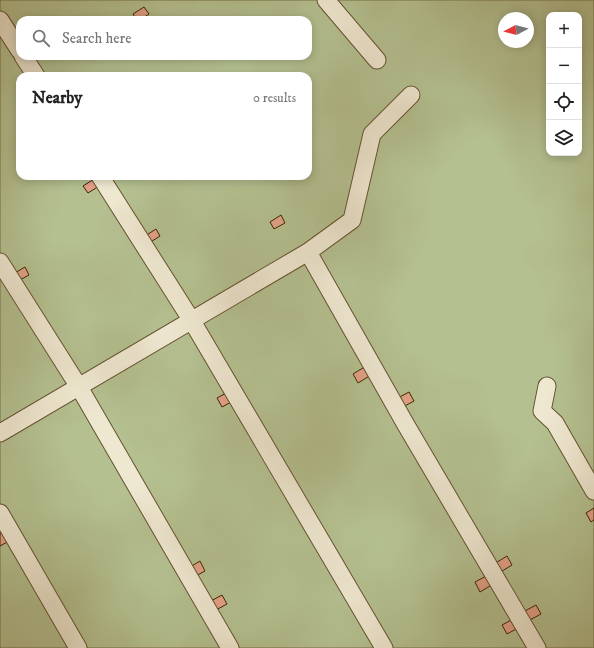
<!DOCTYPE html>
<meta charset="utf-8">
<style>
body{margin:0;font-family:"IM FELL DW Pica",serif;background:#f6f6f6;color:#222}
.controls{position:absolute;right:12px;top:12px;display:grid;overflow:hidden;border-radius:8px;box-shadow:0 2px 10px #0003}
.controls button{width:36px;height:36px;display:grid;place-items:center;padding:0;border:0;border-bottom:1px solid #e0e0e0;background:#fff;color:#222;font:20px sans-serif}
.compass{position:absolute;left:498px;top:12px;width:36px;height:36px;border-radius:50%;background:#fff;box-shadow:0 2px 10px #0003;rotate:263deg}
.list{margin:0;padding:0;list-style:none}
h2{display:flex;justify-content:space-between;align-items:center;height:52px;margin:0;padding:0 16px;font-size:17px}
h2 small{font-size:13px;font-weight:400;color:#767676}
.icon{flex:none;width:22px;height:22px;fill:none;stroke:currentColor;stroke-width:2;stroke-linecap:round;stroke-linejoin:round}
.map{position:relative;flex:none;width:594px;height:648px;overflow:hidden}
.search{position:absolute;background:#fff;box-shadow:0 2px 10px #0003;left:16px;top:16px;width:296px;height:44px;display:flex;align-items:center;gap:10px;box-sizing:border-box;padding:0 14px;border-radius:12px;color:#767676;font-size:15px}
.panel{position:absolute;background:#fff;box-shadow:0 2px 10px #0003;left:16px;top:72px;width:296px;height:108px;border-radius:12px}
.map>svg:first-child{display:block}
.green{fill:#b4c090;stroke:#77724a;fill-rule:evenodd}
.building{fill:#e4a288;stroke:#3a2403}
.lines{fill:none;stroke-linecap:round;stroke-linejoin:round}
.minor-casing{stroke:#655230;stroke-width:19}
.minor{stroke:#efe8d1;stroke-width:17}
</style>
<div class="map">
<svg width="594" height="648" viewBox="0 0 594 648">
<rect width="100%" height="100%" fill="#e7dbb8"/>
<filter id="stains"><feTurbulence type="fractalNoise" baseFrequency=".005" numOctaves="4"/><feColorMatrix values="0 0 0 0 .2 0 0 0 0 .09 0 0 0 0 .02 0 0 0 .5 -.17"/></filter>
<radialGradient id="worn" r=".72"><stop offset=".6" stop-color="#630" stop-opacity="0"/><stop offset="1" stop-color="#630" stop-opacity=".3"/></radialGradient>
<path class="green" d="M0,0H594V648H0ZM549,15H579V153H549ZM504,18H528V42H504ZM20,20H308V56H20ZM20,76H308V176H20Z"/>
<path class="building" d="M144,7L149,14L140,20H137L133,14Z
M94,179L99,186L88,193L83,186Z
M281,215L285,223L274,229L270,222Z
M156,229L160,236L149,243L145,236Z
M25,267L29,275L18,281L13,274Z
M366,366L371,375L358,383L353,374Z
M230,391L235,400L222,407L217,398Z
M409,392L414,401L401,408L396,399Z
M594,508V520L591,522L586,513Z
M6,531L11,540L0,546V534Z
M507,556L512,565L499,573L494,564Z
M200,561L205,571L192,578L187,569Z
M488,575L493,584L480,592L475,582Z
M222,595L227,604L214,611L209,602Z
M536,605L541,614L528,621L523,612Z
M515,618L520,627L507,634L502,625Z"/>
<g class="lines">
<defs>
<path id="minor" d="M326,0L377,60
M0,20L20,51
M23,56L36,76
M100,176L192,321L384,648
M308,252L406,425L537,648
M0,262L79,387L230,648
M547,386L542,411L555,423L594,491
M0,433L308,252L352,220L372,134L411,95
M0,513L78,648"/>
</defs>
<use href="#minor" class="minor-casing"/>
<use href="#minor" class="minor"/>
</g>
<rect width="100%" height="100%" filter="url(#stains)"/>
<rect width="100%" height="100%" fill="url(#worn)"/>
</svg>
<div class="controls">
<button>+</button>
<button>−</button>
<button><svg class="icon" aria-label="locate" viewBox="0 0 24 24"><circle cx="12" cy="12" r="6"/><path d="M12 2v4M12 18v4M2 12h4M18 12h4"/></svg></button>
<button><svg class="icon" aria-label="layers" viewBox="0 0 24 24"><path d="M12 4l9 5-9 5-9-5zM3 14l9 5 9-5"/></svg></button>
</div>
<svg class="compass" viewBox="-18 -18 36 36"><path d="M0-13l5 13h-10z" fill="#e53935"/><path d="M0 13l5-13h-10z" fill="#767676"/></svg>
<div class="search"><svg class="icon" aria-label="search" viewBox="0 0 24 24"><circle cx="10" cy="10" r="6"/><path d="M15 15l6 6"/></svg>Search here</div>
<section class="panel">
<h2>Nearby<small>0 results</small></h2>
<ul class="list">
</ul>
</section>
</div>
